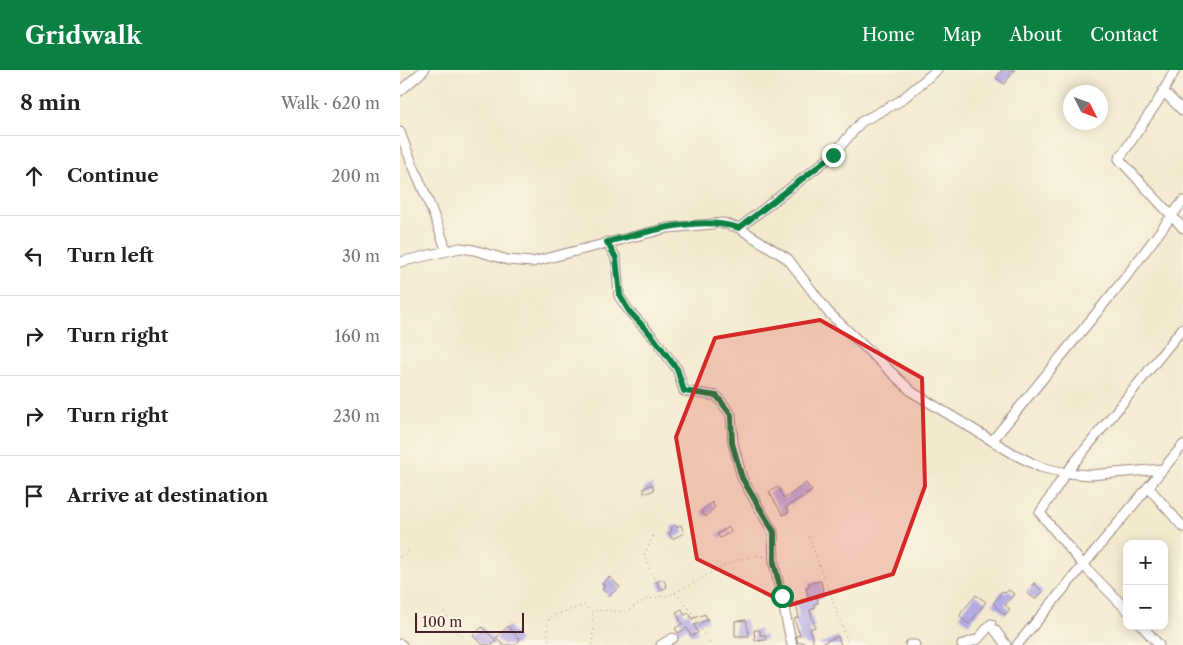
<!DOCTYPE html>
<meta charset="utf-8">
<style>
body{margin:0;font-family:"Libre Caslon Text",serif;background:#f6f6f6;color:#202124}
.controls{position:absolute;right:15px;bottom:15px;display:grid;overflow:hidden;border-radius:10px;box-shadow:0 2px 12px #0003}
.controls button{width:45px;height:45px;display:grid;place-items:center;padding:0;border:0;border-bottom:1px solid #e0e0e0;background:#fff;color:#202124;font:25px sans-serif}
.compass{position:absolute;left:663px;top:15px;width:45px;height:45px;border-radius:50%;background:#fff;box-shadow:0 2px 12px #0003;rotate:132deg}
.scale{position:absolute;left:15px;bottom:12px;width:109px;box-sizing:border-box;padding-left:5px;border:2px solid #4a1f2b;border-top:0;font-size:14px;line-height:18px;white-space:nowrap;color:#4a1f2b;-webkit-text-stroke:4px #fcf5e5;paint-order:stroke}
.stop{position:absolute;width:15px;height:15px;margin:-11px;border:4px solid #0b8043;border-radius:50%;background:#fff}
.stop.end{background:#0b8043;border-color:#fff;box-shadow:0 1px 5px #0008}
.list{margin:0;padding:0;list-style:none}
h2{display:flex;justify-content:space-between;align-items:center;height:65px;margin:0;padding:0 20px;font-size:21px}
h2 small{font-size:16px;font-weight:400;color:#757577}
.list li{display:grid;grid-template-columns:32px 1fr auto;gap:15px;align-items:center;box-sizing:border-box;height:80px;padding:0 20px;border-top:1px solid #e0e0e0}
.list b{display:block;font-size:19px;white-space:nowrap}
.list em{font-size:16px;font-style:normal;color:#757577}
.icon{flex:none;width:28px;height:28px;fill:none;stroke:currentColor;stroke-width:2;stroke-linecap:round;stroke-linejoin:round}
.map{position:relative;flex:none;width:783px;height:575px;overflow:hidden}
header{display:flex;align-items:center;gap:30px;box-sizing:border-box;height:70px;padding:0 25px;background:#0b8043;color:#fff}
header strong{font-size:24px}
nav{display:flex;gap:28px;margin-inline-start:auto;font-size:18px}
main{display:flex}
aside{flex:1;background:#fff}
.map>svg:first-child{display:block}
.building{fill:#b3aae4}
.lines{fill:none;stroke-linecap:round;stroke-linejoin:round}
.minor-casing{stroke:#9e847d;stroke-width:11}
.path{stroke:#9e847d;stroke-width:1;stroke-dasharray:1 4;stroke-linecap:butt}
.minor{stroke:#fff;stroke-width:9}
.route{stroke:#0b8043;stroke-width:6}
.marked{fill:#d62828;fill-opacity:0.2;stroke:#d62828;stroke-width:4;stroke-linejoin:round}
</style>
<header>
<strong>Gridwalk</strong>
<nav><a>Home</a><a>Map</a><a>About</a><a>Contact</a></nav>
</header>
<main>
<aside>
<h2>8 min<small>Walk · 620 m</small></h2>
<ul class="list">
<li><svg class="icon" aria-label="ahead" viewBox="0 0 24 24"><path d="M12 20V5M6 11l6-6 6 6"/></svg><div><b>Continue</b></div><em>200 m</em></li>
<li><svg class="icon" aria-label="left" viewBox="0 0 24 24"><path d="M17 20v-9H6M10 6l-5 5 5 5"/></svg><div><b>Turn left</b></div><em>30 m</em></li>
<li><svg class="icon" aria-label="right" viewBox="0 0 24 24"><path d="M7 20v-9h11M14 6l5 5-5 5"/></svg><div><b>Turn right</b></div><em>160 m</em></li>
<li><svg class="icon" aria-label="right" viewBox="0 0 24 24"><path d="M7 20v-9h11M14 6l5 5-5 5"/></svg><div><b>Turn right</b></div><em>230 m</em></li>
<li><svg class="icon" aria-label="arrive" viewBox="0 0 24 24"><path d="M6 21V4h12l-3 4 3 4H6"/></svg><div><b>Arrive at destination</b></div></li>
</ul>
</aside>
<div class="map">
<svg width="783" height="575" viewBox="0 0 783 575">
<rect width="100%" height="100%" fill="#fcf5e5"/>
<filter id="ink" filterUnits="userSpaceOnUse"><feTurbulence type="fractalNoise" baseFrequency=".02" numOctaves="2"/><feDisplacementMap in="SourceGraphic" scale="10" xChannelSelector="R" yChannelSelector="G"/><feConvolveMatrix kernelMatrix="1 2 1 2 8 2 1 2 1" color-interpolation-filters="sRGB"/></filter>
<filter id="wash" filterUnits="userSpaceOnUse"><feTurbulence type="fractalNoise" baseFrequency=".0096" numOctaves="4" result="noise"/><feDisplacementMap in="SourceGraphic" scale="20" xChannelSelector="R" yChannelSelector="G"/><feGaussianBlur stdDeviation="1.12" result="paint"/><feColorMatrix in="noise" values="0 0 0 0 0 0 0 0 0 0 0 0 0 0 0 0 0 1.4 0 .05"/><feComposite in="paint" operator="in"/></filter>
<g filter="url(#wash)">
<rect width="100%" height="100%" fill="#f2eacf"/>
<g id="blocks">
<path class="building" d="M602,0H615L604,14L596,8Z
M406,413L412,421L386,437L389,442L383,445L369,422L378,417L384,429Z
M252,414L254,420L244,424V418Z
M312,432L315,437L306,447L301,441Z
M275,455L277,457L281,455L284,463L272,469L269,463L272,461L271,457Z
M329,457L331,462L320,468L317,464Z
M209,507L220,517L209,526L202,519L205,516L202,514Z
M263,509L267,517L261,520L257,512Z
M421,511L424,526L417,528L418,533L414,534L415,538L410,540L415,557L410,559L414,575H405L404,572L398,573L396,566L400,565L394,549L399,547L396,533L409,530L406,518L409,517V513Z
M634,513L643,522L635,529L627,523Z
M609,520L614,524L605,535L610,539L605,545L593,534L602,521L605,523Z
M576,525L586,532L569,554L560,547L561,543Z
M282,539L284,545L289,543L292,549L305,544L308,550L294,555L298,563L291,566L287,558L278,563L275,558L282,554L276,542Z
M346,550L349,566H335V551Z
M108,556L120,570L115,575H103L96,568Z
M82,557L96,571L92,575H83L73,566Z
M354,560H360V565H366V570L355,571Z
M438,566L441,575H418Z"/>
</g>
</g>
<g filter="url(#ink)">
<use href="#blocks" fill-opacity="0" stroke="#9e847d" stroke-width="1"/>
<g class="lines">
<defs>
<path id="minor" d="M775,0L758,31L719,89L783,158
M0,21L24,0
M763,21L783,41
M0,62C14,102 34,139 46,180
M339,158L433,85L461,52L500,31L537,0
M207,172L216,188L219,226L229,241L253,267L277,299L284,321L317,326L331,345L333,373L342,408L373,462L374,493L392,575
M0,192L60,178L74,180L108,190L132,192L268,158L323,153L339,158L388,189L428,242L512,322L614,384L640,397L666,403L690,405L762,399
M592,371L725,208L783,131
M749,418L783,457
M727,540L684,496L640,443L666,403L783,258
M742,556L759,575
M595,560L606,575
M0,574L2,575
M261,575L273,568
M510,575H515
M562,575L578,569L591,554
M617,575L783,375"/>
</defs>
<use href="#minor" class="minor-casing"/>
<path class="path" d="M253,466L244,485L261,525
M409,467L449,575
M0,487H3L8,480
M275,523L293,544L310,575
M44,542L67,575
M150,575L147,561L149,547L185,535L192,542
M192,575L194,554L192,546L197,540L227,542C231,539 235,535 240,533C250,527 263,527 274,523C298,513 339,480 366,487"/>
<use href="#minor" class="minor"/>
</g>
</g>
<g class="lines" filter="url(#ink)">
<path class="route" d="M382,526L374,493V462L342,408L332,373L331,345L317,326L284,321L277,299L253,267L229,241L220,226L216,188L207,172C247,162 298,145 339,158L433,85"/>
</g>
<path class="marked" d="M420,250L522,308L525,416L493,504L390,535L297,489L276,367L315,268Z"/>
</svg>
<div class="controls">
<button>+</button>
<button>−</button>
</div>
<svg class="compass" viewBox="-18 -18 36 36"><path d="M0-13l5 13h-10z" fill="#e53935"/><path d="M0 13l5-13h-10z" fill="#757577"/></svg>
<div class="scale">100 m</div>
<div class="stop" style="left:382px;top:526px"></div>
<div class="stop end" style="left:433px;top:85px"></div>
</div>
</main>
